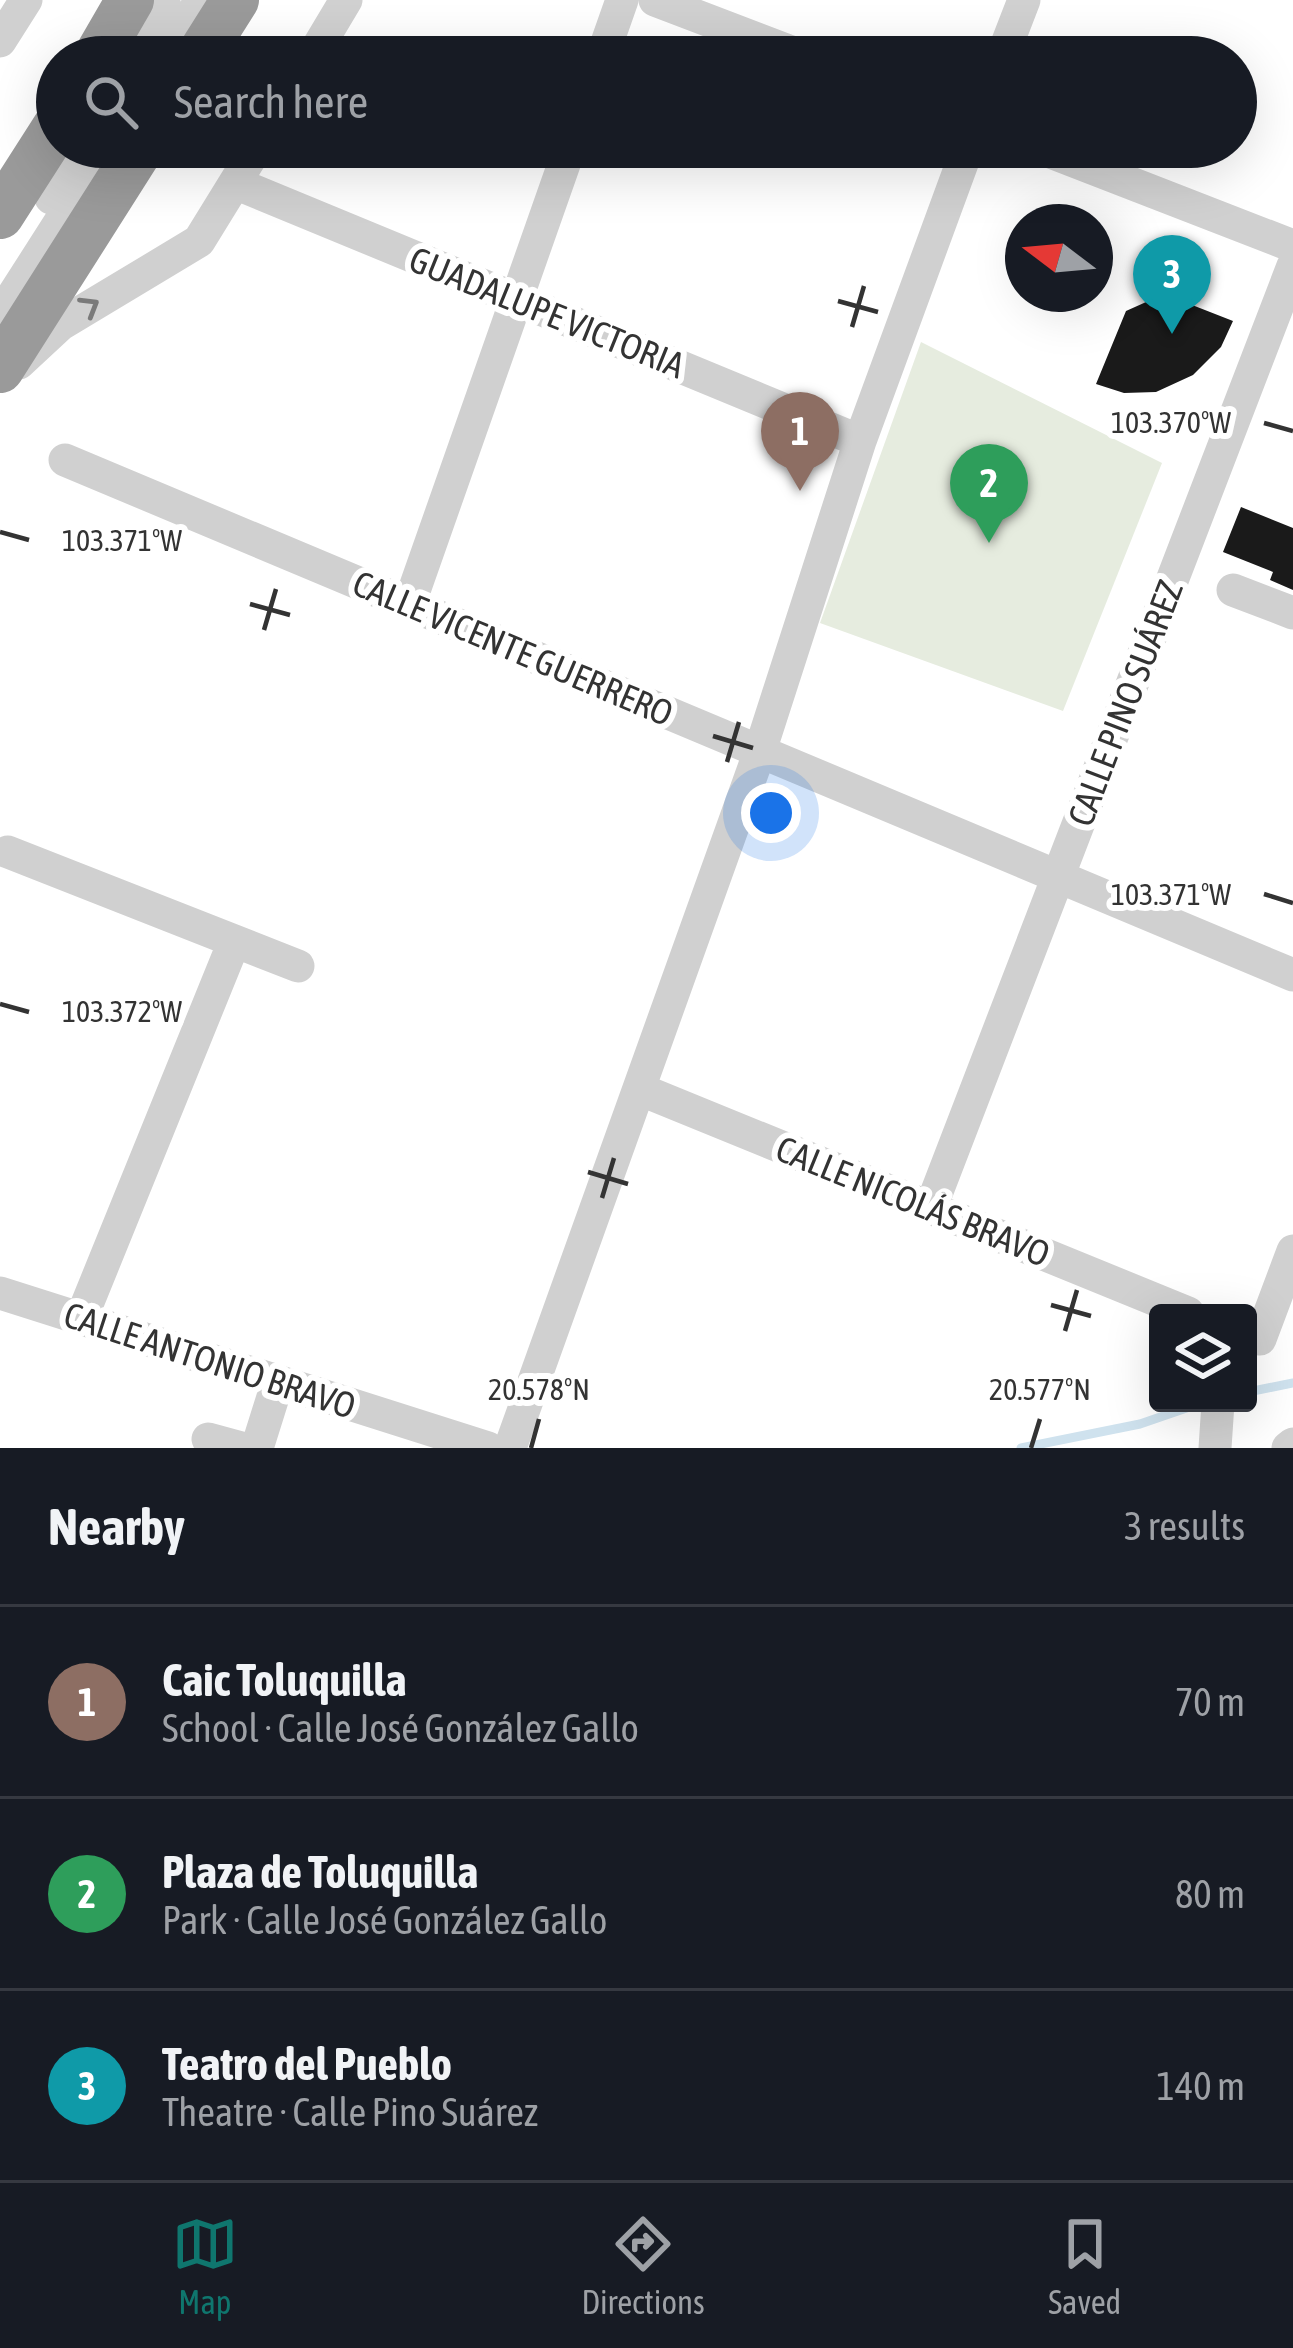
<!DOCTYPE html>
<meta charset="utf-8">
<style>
body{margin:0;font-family:"Asap Condensed",sans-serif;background:#242831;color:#f1f3f6}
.controls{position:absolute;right:36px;bottom:36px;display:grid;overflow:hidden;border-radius:12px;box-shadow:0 12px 48px #0002}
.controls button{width:108px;height:108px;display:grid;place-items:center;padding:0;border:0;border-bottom:3px solid #363941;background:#171b24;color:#f1f3f6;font:60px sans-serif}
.compass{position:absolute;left:1005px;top:204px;width:108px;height:108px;border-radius:50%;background:#171b24;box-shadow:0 12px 48px #0002;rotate:286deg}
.you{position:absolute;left:771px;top:813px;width:42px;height:42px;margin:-30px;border:9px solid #fff;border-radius:50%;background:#1a73e8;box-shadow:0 0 0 18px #1a73e833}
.badge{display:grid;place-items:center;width:78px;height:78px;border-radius:50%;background:#0f766e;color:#fff;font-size:39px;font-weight:700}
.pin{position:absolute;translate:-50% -99px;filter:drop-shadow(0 3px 6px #0008)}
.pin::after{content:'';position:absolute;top:63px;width:42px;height:36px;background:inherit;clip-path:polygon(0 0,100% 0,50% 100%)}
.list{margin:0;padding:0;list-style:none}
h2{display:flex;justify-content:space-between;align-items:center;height:156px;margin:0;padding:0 48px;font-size:51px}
h2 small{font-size:39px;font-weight:400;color:#9ea1a6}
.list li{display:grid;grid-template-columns:78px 1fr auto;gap:36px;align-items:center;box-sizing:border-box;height:192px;padding:0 48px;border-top:3px solid #363941}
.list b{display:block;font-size:45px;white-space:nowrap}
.list p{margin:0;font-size:39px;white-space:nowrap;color:#9ea1a6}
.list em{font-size:39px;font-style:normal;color:#9ea1a6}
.icon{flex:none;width:66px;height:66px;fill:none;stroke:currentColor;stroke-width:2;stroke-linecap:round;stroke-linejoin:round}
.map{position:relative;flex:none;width:1293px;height:1448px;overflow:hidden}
.search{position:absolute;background:#171b24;box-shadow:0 12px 48px #0002;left:36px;right:36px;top:36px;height:132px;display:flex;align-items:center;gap:30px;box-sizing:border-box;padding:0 42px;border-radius:66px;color:#9ea1a6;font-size:45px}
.sheet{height:732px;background:#171b24}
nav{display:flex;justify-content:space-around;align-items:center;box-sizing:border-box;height:168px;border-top:3px solid #363941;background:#171b24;font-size:33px;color:#9ea1a6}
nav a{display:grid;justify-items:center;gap:6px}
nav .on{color:#0f766e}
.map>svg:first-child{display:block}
.green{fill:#e6ecdf}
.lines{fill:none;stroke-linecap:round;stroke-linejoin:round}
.stream{stroke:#cfe2ee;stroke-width:9}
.building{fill:#1a1a1a}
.minor{stroke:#d0d0d0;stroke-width:33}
.highway{stroke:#9a9a9a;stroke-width:48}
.oneway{stroke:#7a7a7a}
.ticks{fill:none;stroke:#333;stroke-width:4.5}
.labels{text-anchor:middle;stroke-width:12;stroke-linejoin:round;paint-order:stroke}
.street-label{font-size:36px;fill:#333;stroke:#fff}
.ticks-label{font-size:30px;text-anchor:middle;fill:#333;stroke:#fff;stroke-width:12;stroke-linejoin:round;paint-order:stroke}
</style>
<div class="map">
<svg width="1293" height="1448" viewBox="0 0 1293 1448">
<rect width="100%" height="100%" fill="#fff"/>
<path class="green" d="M921,342L1162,463L1063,711L820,623Z"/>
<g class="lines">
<path class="stream" d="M1248,1392L1293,1383
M1021,1448L1140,1424L1201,1403"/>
</g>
<path class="building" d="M1164,294L1233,321L1221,347L1193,375L1156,392L1124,393L1096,384L1126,311Z
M1241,507L1293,528V590L1270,580L1273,572L1223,552Z"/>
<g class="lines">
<path class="minor" d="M655,0L804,57
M0,41L26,0
M130,57L164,0
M165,57L201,0
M312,57L346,0
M602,57L622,0
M1002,57L1024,0
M1038,147L1293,246
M235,183L860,441
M51,198L79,147
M0,316L108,147
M19,363L61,324L199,241L257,147
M65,460L1293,975
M1233,590L1293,613
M409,605L570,147
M8,852L298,966
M639,1089L1188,1313
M931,1207L1293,266
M0,1293L488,1448
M81,1319L234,942
M1248,1338L1260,1339L1293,1251
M208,1439L241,1448
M257,1448L278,1381
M510,1448L760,751L860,441L968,147
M1215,1448L1218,1403
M1288,1448L1293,1444"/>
<path class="highway" d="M97,57L130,0
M199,57L235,0
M0,215L57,126
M0,369L141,147"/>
</g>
<defs><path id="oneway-chevron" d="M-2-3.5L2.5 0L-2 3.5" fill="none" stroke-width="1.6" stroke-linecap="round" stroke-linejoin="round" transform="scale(3)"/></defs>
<use class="oneway" href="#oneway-chevron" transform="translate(90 306) rotate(-31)"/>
<path class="ticks" d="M838,301L878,312M852,327L864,286M1264,423L1293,431M0,532L29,540M250,604L290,615M264,630L276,589M713,736L753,748M727,762L739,722M1264,894L1293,903M0,1004L29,1012M588,1172L628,1184M602,1198L614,1158M1051,1305L1091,1316M1065,1331L1077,1290M531,1448L539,1419M1031,1448L1040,1419"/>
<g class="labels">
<g class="street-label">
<text transform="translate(547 312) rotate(22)" y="13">GUADALUPE VICTORIA</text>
<text transform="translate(513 648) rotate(23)" y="13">CALLE VICENTE GUERRERO</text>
<text transform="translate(1125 703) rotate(-69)" y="13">CALLE PINO SUÁREZ</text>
<text transform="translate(913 1201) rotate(22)" y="13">CALLE NICOLÁS BRAVO</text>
<text transform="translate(210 1360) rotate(18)" y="13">CALLE ANTONIO BRAVO</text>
</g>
</g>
<g class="ticks-label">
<text x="1171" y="433">103.370°W</text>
<text x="122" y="551">103.371°W</text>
<text x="1171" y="905">103.371°W</text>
<text x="122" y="1022">103.372°W</text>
<text x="1040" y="1400">20.577°N</text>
<text x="539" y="1400">20.578°N</text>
</g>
</svg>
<div class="controls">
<button><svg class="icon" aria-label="layers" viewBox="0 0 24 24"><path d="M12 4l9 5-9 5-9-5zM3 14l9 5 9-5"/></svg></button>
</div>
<svg class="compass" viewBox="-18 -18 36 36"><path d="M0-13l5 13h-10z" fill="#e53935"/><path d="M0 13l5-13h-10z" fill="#9ea1a6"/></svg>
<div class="you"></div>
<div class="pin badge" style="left:800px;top:491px;background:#8d6e63">1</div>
<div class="pin badge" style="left:989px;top:543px;background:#2e9e5b">2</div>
<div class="pin badge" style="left:1172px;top:334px;background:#0f9aa8">3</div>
<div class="search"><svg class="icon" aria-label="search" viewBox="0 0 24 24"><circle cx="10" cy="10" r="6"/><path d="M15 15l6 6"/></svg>Search here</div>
</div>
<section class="sheet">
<h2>Nearby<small>3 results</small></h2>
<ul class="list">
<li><span class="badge" style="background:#8d6e63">1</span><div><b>Caic Toluquilla</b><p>School · Calle José González Gallo</p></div><em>70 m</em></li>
<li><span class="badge" style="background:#2e9e5b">2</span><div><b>Plaza de Toluquilla</b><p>Park · Calle José González Gallo</p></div><em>80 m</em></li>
<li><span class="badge" style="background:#0f9aa8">3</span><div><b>Teatro del Pueblo</b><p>Theatre · Calle Pino Suárez</p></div><em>140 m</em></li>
</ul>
</section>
<nav>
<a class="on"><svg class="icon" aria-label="map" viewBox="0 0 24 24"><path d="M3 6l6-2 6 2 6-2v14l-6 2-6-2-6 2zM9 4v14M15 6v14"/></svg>Map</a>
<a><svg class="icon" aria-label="directions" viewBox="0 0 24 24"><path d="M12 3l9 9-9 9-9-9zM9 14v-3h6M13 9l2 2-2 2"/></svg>Directions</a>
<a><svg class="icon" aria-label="saved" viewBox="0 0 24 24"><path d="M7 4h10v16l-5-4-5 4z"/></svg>Saved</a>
</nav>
